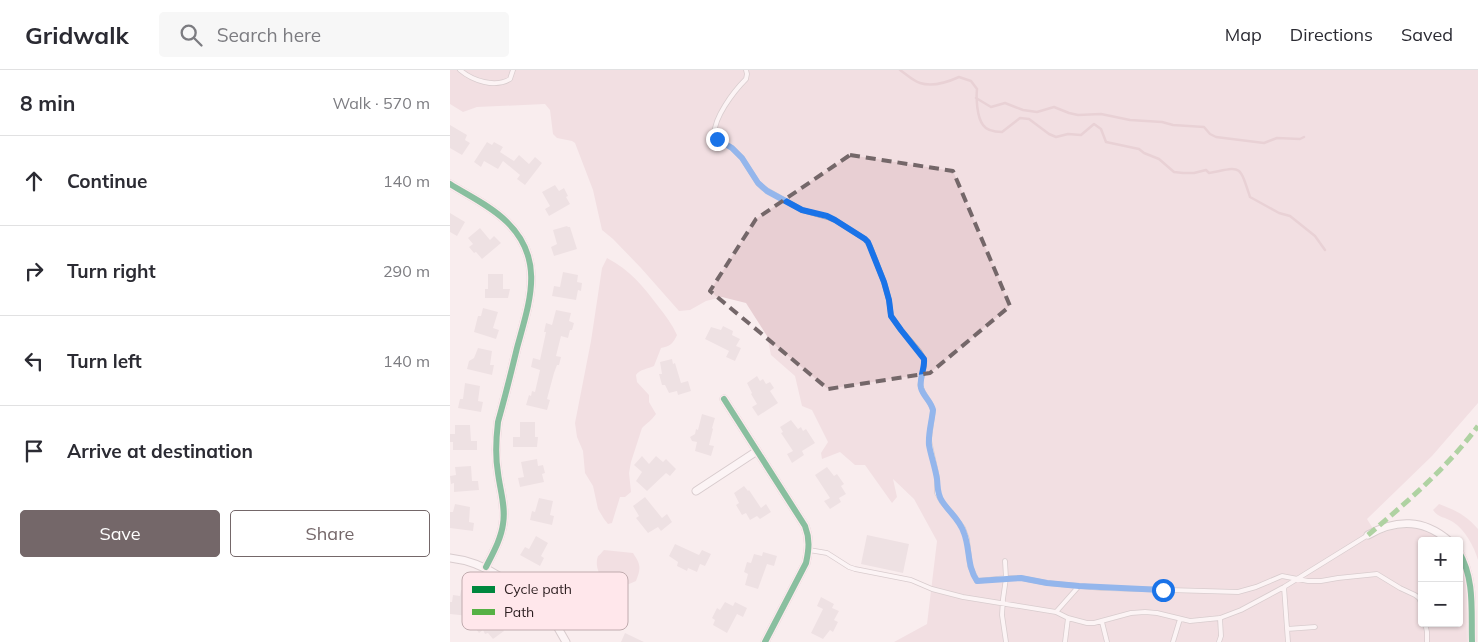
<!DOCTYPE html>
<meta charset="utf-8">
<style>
body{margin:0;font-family:Mulish,sans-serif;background:#f7f7f7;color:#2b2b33}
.controls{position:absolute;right:15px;bottom:15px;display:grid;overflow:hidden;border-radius:5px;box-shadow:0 1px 4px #0004}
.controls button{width:45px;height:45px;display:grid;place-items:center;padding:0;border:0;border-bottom:1px solid #e1e1e2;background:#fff;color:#2b2b33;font:25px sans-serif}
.stop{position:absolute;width:15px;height:15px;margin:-11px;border:4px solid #1a73e8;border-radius:50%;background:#fff}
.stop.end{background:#1a73e8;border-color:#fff;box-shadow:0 1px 5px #0008}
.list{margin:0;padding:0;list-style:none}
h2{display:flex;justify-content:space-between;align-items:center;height:65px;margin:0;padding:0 20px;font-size:21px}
h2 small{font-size:16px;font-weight:400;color:#7c7c81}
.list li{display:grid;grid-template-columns:32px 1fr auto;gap:15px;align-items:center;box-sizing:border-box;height:90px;padding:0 20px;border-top:1px solid #e1e1e2}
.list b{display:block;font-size:19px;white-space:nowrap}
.list em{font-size:16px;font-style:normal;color:#7c7c81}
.actions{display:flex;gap:10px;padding:15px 20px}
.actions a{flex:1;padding:11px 0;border:1px solid #746769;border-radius:5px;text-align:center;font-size:18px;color:#746769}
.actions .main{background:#746769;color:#fff}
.icon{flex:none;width:28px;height:28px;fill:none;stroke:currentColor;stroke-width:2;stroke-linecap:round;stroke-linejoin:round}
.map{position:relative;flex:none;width:1028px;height:572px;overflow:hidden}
header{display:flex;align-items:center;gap:30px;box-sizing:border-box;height:70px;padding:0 25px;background:#fff;border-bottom:1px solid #e1e1e2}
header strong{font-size:24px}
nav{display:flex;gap:28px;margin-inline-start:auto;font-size:18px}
.search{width:350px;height:45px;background:#f7f7f7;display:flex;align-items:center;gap:12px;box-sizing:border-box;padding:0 18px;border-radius:5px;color:#7c7c81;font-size:19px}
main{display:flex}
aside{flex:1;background:#fff}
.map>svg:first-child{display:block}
.green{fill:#e8cfd3}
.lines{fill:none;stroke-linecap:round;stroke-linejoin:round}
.stream{stroke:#d4b0b7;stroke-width:2.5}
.building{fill:#e1d3d5}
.lane-casing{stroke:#b0a4a6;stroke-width:5.5}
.street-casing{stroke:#b0a4a6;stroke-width:9}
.lane{stroke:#fefcfc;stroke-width:4}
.street{stroke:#fefcfc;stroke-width:7}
.quiet{stroke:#56b145;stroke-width:5;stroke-dasharray:10 5;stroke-linecap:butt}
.cycleway-casing{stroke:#ffe7eb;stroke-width:9}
.cycleway{stroke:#00873e;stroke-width:6}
.route{stroke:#1a73e8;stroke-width:6}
.marked{fill:none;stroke:#746769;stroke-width:4;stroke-dasharray:10 6;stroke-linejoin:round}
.key{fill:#ffe7eb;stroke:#c0abae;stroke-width:1}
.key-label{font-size:14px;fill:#2d1f21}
</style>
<header>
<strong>Gridwalk</strong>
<div class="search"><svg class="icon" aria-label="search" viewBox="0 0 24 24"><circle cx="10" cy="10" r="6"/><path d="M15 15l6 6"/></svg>Search here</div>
<nav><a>Map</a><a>Directions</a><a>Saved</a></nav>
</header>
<main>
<aside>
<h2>8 min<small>Walk · 570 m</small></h2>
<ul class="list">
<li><svg class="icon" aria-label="ahead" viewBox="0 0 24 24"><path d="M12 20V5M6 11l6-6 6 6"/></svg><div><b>Continue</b></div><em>140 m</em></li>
<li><svg class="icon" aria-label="right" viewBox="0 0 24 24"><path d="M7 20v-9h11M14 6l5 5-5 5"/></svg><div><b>Turn right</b></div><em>290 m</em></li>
<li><svg class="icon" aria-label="left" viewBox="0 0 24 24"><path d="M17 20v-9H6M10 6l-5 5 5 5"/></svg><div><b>Turn left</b></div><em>140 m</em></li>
<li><svg class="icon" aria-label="arrive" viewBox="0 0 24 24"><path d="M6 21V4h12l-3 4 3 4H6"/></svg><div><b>Arrive at destination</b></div></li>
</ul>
<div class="actions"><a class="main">Save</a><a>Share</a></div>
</aside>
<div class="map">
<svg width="1028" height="572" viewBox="0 0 1028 572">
<rect width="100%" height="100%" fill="#f9edee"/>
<path class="green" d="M0,0H1028V333L982,386L917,449L927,465C949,456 973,453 992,471H972V553H1009V492C1020,514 1016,548 1017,572H444L477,554L487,471L464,429L443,409L447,427L442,433L415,395H405L390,382L372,389L371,383L378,372L362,340L352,336L345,306L321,285L317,266L296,233L272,227L256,231L240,240L229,241L191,198L163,169L152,160L143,120L125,73L122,71L107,68L103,64L100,40L95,34L27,37L13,42L0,34Z
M157,188C180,200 193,216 208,236C215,245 222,254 227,265C223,274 220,276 211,278L204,296C198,299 190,299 186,305L187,312L199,325V332L206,344C202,350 197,353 192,358L181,392L179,403L181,422L175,427H170L162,453L158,454L154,449L148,439L143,416L135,403L133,381L127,367L125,353L141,271L152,198Z
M989,434C1005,440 1016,445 1028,459V490C1024,476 1015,460 1003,452C996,447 988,448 983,440Z
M154,480L183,483C191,495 191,498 186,511C180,514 174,516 167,516C154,516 143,499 148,486C149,486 153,481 154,480Z"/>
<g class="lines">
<path class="stream" d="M450,0C456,4 463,11 470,13C482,17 498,12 509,7L521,11L527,19C526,29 527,47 533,55C537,61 545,62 552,62L570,48L579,49L599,64L606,67L618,64L631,65L644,54L651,59L656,72L689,79L694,83L709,89L724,102L733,103H744L756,100L759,103C791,97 789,93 800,127L829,143L840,146L865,166L875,180
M526,28L541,37L555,33L573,40L587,42L604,37L619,43L628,45L651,44L680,50L712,52L723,55L754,57L760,64L766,67L814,73L827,68L850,69L854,67"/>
</g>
<path class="building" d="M0,55L17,65L15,70L20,73L12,85L0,78Z
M37,72L42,75L44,72L53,77L50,82L64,91L69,85L79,94L85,87L92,93L75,115L67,109L70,105L53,91L48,99L34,91L31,97L24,92Z
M105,115L109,121L114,118L118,126L116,127L120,134L99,146L95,139L100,136L92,122Z
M0,143L15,152L7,166L0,162Z
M117,156L118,157H120L127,179L104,186L101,177L107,174L103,160Z
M30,158L40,170L44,166L51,173L32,189L26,182L24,183L19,177L23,174L18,168Z
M113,202L128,205L127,212L132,213L131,221L128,220L126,230L102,226L104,216L110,217Z
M38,204H53V219H60L58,228H35V219H38Z
M33,238L48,242L43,258L49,260L46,269L24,262L28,246H31Z
M106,240L121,243L119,251L124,253L122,260H120L118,268L111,266L106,286L111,287L109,295H107L104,303L97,329L100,330L97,340L76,335L79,325L81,326L82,321L85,322L90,300L81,297L83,288L90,290L96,262H94L96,253L102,255Z
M273,256L283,261L282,265L290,269L286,276L291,278L285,291L276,287L279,281L255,269L261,257L271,260Z
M28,278L42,281L40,295H44L42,305L17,299L19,291L24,288Z
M222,289L223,294L225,293L231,313L238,311L241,321L228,325L227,321L219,323L215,315H212L209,304H212L210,292Z
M307,306L310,311L313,309L316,314L320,312L324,318L320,321L328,333L308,346L302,337L307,334L301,324L302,323L297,313Z
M15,313L30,316L28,331L33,332L31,342L8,338L10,329H13Z
M252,344L265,348L262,358L263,359L259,375L264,376L261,386L245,381L247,372L242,371L240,367L245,364L246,359L248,360Z
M341,350L348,359L351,357L353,361L356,359L365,373L352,381L354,385L342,393L337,384L343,381L331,363L333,362L330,357Z
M70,352H85V367H88L87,377H63V367H70Z
M5,355H20L21,371H27V380H3V372H0V364H5Z
M192,386L199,394L206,386L213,392L216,389L226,399L220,406L216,403L197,421L186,411L192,402L184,395Z
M87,389L88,396L93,395L95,403L92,404L94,412L70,417L68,408L74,407L71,392Z
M21,396L22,411H28L29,420L4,422V413L1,414L0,406L6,405L5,397Z
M377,397L384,406L387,404L394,414L391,416L396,424L389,428L391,432L380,439L374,431L380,428L365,405Z
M294,416L298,421L299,420L311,438L316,434L321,442L310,449L307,446L300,450L296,443L292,445L286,435L289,433L284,423Z
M195,427L212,448L217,444L222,452L211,461L208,457L198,463L186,448L189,446L183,436Z
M89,428L103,431L100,445L104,446L102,455L80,450L82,441L85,442Z
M5,434L20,437L19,452L24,453L23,461L0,458V442H3Z
M417,465L459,474L453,503L411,494Z
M86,466L98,473L91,486L94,488L90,496L70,485L75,477L79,479Z
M225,474L249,485L252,480L261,484L255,496L250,494L247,502L238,498L237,501L227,496L228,492L219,486Z
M313,482L327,486L324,496L317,494L308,519L295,515L298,504L294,502L297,492L301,493L304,484L312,486Z
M11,520L18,521L17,526L19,527L18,534L20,535L19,546L0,544V532H2L3,525L10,526Z
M371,527L384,534L382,538L389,541L384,550L388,552L383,562L380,560L373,569L361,563L373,539L367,536Z
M275,532L283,536L285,532L297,538L293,547L287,544L277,563L263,555L265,550L262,548L267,538L270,540Z
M43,542L48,549L46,550L54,561L43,569L38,563L35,564L33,560L29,563L23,555Z
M175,563L194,572H171Z"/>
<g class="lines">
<defs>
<path id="lane" d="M10,0C23,11 45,18 60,9L63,0
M296,0L297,4L296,9C285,20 261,50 265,67L282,78L292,88L308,113L313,118L352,140L377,147L385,150L415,169L420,176L434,212L439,230L441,246L451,260L469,281L474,289V296L470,315L473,322L480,333L483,340L479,370L487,407V423L492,432L505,447L513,458L517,469L520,496L527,511L556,508L553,529L552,545L556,572
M359,480L377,483L399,497L405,499L461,510L482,519L513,527L606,542L618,548
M555,491L556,508H571L597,513L651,518L788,522L806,517L832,506L858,511H871L888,508L927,504L950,518L965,525L969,528L972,535
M834,517L838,572
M606,542L629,516
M652,552L657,572
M975,553L977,562V572
M837,559L865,557
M615,572L618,548L637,553H644L681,543L695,542L707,543L740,551L770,548L791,540L834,517L918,465
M723,572L730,549
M769,572L771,566L770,548"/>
<path id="street" d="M0,114C19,126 41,136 57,152C96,190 79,233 67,278C61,303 55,327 48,352C46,369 45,386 48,403C50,420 56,437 53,454C51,469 43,483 36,497
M274,329L355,456C360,469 359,479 356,493L315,572
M246,421L307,381
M918,465C946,449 974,449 999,471
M1009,482C1025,509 1021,542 1022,572
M0,488C45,493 71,523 103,552L108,558L116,572"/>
</defs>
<use href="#lane" class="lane-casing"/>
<use href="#street" class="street-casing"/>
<use href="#lane" class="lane"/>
<use href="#street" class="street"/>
<path class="quiet" d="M918,465C957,432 997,398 1028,356"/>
<defs>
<path id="cycleway" d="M0,114C19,126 41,136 57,152C96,190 79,233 67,278C61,303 55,327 48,352C46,369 45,386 48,403C50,420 56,437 53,454C51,469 43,483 36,497
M274,329L355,456C360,469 359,479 356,493L315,572
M1009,482C1025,509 1021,542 1022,572"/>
</defs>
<use href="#cycleway" class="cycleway-casing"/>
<use href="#cycleway" class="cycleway"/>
</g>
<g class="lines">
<path class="route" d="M267,69L282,78L292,88L308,113L317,121L352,140L377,146L385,150L415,169L418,172L434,212L439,230L441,246L451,260L474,289C475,298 469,309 471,318C473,326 481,331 483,340C482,351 478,363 479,375C481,386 485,397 487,409C488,417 487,424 492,431C499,442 510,450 514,463C520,478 517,497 527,511L571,508L597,513L629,516L713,520"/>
</g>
<path d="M0 0H1028V572H0ZM400,85L503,101L560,236L480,303L378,319L260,221L306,149Z" fill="#f9edee" fill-opacity=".55" fill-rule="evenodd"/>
<path class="marked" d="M400,85L503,101L560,236L480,303L378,319L260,221L306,149Z"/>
<rect x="12" y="502" width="166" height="58" rx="8" class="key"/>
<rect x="22" y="516" width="23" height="7" fill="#00873e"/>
<rect x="22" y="539" width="23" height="6" fill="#56b145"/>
<g class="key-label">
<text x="54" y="524">Cycle path</text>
<text x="54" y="547">Path</text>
</g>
</svg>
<div class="controls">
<button>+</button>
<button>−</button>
</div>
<div class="stop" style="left:713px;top:520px"></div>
<div class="stop end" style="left:267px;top:69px"></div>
</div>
</main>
